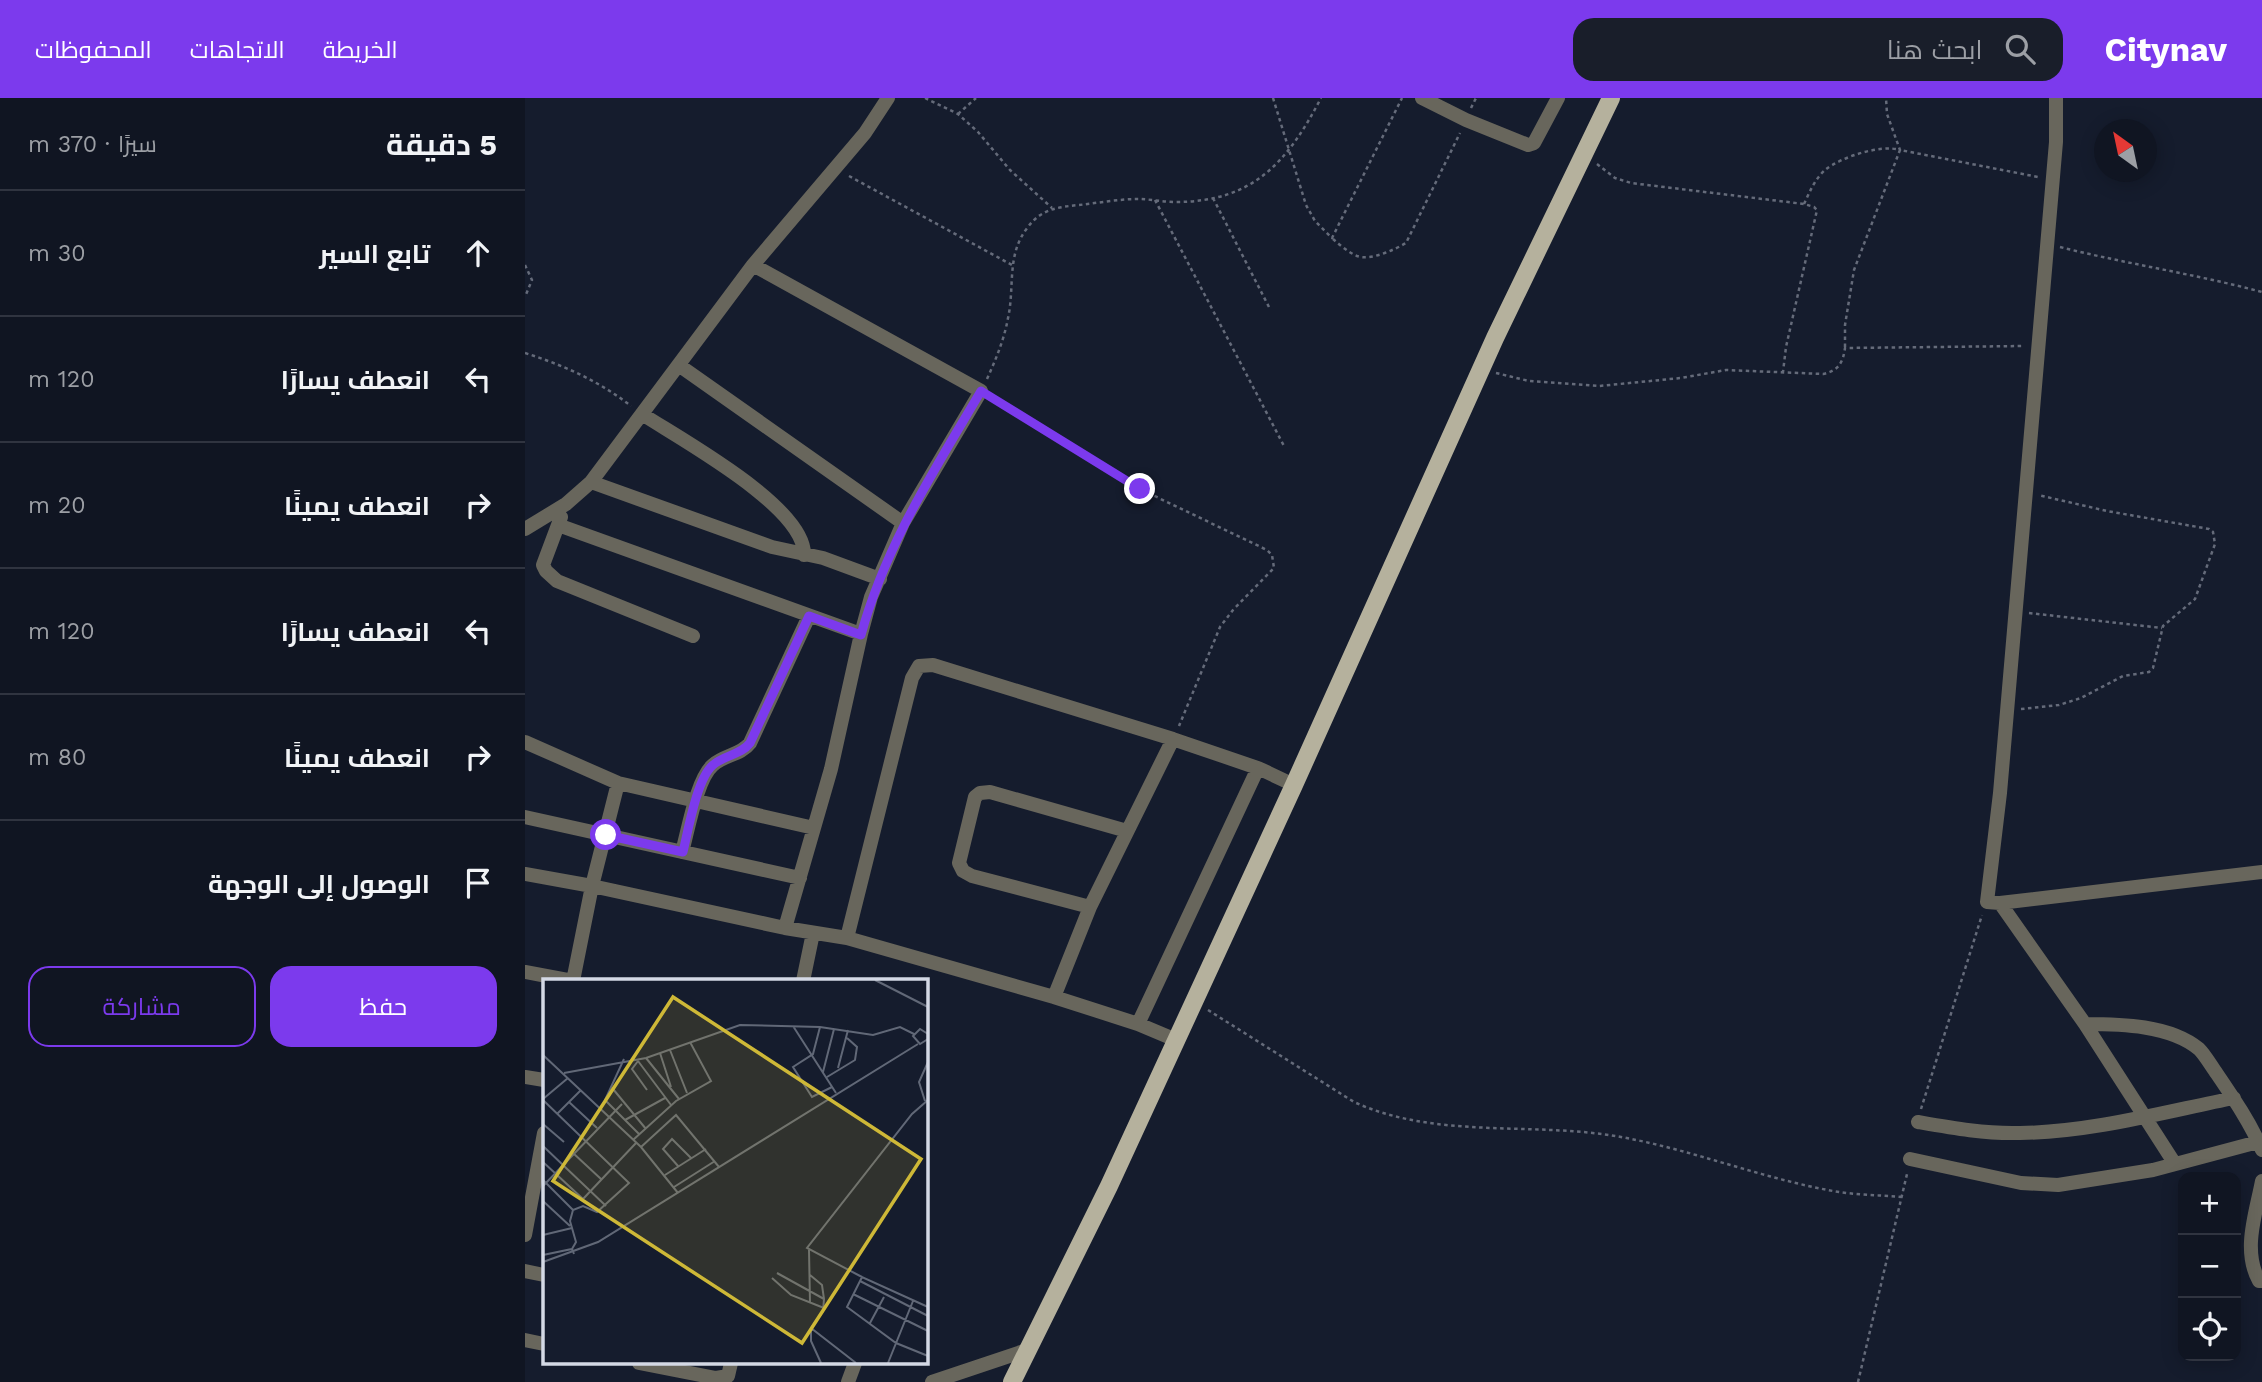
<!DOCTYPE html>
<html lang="ar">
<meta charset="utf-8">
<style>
body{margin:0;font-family:"Work Sans",Cairo,sans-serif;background:#191e2a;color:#f1f3f6;direction:rtl}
.controls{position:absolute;right:21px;bottom:21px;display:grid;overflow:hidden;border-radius:14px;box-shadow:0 4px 18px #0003}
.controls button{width:63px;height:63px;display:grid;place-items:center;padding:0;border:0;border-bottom:2px solid #303440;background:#101522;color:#f1f3f6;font:35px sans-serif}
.compass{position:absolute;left:1569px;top:21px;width:63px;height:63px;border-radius:50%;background:#101522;box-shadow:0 4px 18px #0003;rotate:327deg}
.stop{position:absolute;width:21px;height:21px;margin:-16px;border:5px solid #7c3aed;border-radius:50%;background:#fff}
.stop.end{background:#7c3aed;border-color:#fff;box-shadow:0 2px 7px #0008}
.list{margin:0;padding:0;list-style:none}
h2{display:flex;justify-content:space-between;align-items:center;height:91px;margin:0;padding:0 28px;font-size:30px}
h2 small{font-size:23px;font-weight:400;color:#9c9fa5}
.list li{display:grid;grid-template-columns:46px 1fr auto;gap:21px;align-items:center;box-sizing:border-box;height:126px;padding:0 28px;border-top:2px solid #303440}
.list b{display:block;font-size:26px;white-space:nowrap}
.list em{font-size:23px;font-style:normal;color:#9c9fa5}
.actions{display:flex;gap:14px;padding:21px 28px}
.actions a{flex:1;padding:16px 0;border:2px solid #7c3aed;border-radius:21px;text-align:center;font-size:24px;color:#7c3aed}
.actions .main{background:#7c3aed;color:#fff}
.icon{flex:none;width:38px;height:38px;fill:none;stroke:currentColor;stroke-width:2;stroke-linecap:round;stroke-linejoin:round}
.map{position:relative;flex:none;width:1737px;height:1284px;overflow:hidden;direction:ltr}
header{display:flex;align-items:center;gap:42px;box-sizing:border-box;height:98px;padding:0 35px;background:#7c3aed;color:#fff}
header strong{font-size:33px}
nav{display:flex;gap:38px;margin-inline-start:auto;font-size:24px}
.search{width:490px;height:63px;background:#191e2a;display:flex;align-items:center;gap:18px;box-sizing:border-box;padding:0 24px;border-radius:21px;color:#9c9fa5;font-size:26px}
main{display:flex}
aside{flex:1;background:#101522}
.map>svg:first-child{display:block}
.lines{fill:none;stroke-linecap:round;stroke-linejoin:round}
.path{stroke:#656b7a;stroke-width:2.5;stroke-dasharray:3.5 3.5;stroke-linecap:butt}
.minor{stroke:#68665c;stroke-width:14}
.major{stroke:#b5b19d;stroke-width:18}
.route{stroke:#7c3aed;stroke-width:9}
.inset-road{fill:none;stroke:#616877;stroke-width:2}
.view{fill:#ceb837;fill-opacity:0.15;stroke:#ceb837;stroke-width:3.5}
.inset-edge{fill:none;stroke:#d4d9e5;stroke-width:3.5}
</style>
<header>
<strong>Citynav</strong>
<div class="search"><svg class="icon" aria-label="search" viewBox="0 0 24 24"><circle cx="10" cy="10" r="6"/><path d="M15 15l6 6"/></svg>ابحث هنا</div>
<nav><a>الخريطة</a><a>الاتجاهات</a><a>المحفوظات</a></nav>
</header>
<main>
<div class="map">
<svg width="1737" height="1284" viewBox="0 0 1737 1284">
<rect width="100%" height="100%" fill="#151c2d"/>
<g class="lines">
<path class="path" d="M400,0L433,16L453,34L485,72L527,110
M748,0L781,107L790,123L807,140L877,0
M946,10L951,0
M433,16L451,0
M1072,66L1090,80L1106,85L1279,106L1289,109L1292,112L1261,249L1258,274
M324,78L487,167
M688,100L745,211
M630,102L759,348
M1279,106C1285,93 1290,81 1300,72C1316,59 1356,46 1375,52L1362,16L1361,0
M808,141C815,147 823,154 832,158C845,163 869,152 881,145L935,35
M1535,149C1602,166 1670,176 1737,194
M0,167L7,182L0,199
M1320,249V227L1329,172L1375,52L1513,79
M0,255C38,267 74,283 106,308
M971,275L1004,283L1074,288L1156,280L1201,272L1298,276C1313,273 1318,265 1320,250L1499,248
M462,281C471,261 479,242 483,220C490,189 481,156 503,129C516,111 533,109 554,107C573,105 594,101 613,101C625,101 637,104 650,104C728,104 762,65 796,0
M468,300L615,391L742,452L747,457L749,470L708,512L695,529L654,628
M1504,515L1637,530
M1496,611L1534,607L1556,600L1598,578L1624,574L1628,570L1638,528L1670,501L1690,446L1688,434L1684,431L1582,413L1513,397
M683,912L829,1004C912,1042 1009,1023 1096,1039C1168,1052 1236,1080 1308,1093C1330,1097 1354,1097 1377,1099
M1396,1011L1457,817
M1333,1284L1382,1076"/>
<path class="minor" d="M897,0L941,22L1003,47L1009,45L1033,0
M1531,0V44L1475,695L1462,804L1475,805L1737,774
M228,167L456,293L378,425L346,499L336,536L306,671L260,830
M155,268L378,425
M117,316C155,341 281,409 279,457
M66,384L247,449L298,460L355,481
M36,419L18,467L21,473L32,483L168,538
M33,427L336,536
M0,431L41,406L66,384L228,167L340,35L363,0
M0,644L93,685L289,730
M0,719L275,780
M157,754C163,733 172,680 188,667C199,657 216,657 225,645L284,518
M0,776L67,788L260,830L322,840L529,899L613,926L651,942
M1475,805L1560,926L1650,1066
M565,809L447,778L438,773L434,765L450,699L455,695L465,694L602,733
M322,840L387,580L394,568L408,567L648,641L733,670L769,687
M0,874L48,883
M48,883L67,788L93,685
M278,883L288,835
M529,899L565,809L648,641
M613,926L733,670
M1560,926C1596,926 1645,927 1674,951C1680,957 1685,966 1690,973C1707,998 1725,1024 1737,1052
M0,979L19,982
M1393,1024C1427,1030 1460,1036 1495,1035C1567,1034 1639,1014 1709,1000
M1385,1061L1496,1085L1533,1087L1628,1072L1733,1044
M1737,1083C1731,1115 1717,1152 1734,1183H1737
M0,1137L19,1035
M0,1173L19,1177
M0,1242L19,1246
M114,1265L191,1280L203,1278L206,1265
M323,1284L330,1265
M407,1284L502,1252"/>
<path class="major" d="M487,1284L584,1088L769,687L970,240L1086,0"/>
</g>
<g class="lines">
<path class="route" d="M81,737L158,754C163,733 172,680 188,667C199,657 216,657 225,645L284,518L336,537C361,446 409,373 456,293L615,391"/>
</g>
<g transform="translate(18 881)">
<rect width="385" height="385" fill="#151c2d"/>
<path class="inset-road" d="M332,1L385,28M250,47L293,114M277,48L270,75L250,88L269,118L289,108M385,55L377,50L370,57L377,65L385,60M127,71L144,114M117,74L128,108M0,76L98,168L135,214M103,79L136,120M81,80L62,121L96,155M95,82L128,126M95,82L89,90L104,111M295,89L305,51M280,93L291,50M21,94L103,79L197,46L277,48L330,56L357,48L371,55M284,98L312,81L314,68L304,59M70,110L103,150M0,120L25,99M0,121L86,204L54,233L40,227L30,231L27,242L33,263L29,270M382,122L376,103L385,83M26,123L54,149M14,135L37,112M82,141L122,119M0,145L21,163M90,161L133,122L168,102L147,63M0,167L63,227M98,168L133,136L176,188M30,174L58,200M0,183L40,220L93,164M135,187L120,170L129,160L148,179M122,196L163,170M0,201L30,231M0,207L79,125M131,208L172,182M0,222L27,247M0,256L29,249M266,271L267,324M0,276L29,270L31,275M0,283L55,263L375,65M234,294L281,320M267,296L279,306L281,320L280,332L268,349L313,384M319,298L264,269L369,135L385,121M229,299L248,316L281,329M317,302L385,337M310,315L385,352M385,328L319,298L304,328L353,364L385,377M327,344L341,318M268,349V362L278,384M345,384L370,322"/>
<path class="view" d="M130,18L378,180L259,364L10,202Z"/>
<rect width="385" height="385" class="inset-edge"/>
</g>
</svg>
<div class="controls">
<button>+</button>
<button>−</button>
<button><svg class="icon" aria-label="locate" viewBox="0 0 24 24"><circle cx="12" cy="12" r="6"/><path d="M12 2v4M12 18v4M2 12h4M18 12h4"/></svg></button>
</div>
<svg class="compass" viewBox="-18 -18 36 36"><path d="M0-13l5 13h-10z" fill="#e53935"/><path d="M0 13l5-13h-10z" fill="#9c9fa5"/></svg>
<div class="stop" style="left:81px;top:737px"></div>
<div class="stop end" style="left:615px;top:391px"></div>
</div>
<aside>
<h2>5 دقيقة<small>سيرًا · 370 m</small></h2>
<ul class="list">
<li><svg class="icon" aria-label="ahead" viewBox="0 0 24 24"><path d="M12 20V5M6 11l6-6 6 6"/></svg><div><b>تابع السير</b></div><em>30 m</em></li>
<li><svg class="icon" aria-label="left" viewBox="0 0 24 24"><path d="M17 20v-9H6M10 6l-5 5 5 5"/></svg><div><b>انعطف يسارًا</b></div><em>120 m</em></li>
<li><svg class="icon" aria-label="right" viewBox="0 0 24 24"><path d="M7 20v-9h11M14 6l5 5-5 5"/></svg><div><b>انعطف يمينًا</b></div><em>20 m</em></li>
<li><svg class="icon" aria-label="left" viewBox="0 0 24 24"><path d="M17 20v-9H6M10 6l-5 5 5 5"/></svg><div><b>انعطف يسارًا</b></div><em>120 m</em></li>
<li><svg class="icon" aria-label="right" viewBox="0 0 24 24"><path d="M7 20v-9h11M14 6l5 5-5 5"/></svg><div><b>انعطف يمينًا</b></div><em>80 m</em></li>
<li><svg class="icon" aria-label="arrive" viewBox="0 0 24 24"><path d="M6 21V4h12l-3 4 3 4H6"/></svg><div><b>الوصول إلى الوجهة</b></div></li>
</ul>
<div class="actions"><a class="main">حفظ</a><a>مشاركة</a></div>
</aside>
</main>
